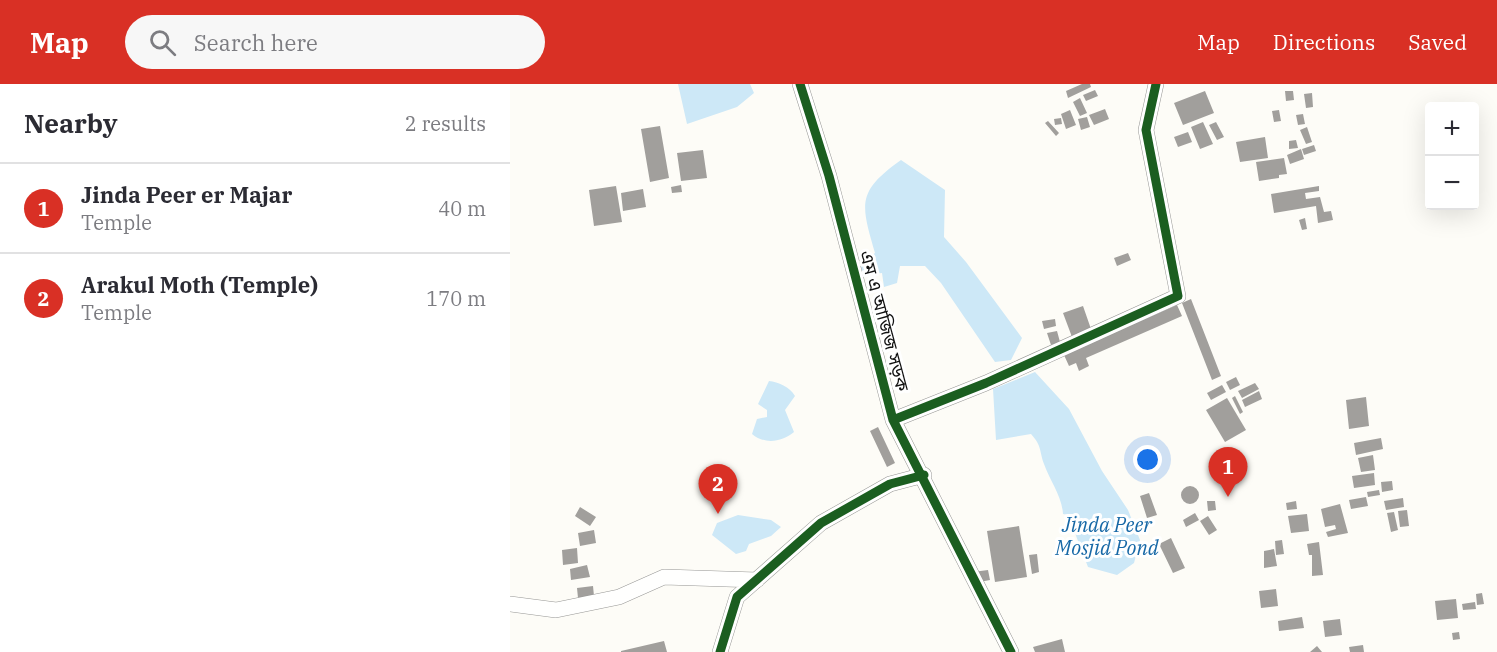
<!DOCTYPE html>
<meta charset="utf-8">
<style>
body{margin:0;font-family:"IBM Plex Serif","Noto Sans Bengali",serif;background:#f7f7f7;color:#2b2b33}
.controls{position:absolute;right:18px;top:18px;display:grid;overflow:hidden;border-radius:6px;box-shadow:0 6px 24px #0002}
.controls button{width:54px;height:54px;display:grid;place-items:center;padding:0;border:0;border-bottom:2px solid #e1e1e2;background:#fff;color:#2b2b33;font:30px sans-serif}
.you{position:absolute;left:638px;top:376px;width:21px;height:21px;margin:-15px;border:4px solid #fff;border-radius:50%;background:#1a73e8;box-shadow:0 0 0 9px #1a73e833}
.badge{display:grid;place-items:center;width:39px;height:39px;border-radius:50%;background:#d93025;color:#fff;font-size:20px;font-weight:700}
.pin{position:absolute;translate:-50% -50px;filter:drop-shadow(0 2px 3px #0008)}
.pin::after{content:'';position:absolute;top:32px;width:21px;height:18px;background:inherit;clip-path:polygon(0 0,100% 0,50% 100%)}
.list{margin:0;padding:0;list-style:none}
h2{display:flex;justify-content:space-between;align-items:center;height:78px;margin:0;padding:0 24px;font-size:26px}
h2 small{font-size:20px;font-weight:400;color:#7c7c81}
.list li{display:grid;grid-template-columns:39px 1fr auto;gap:18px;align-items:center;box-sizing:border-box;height:90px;padding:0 24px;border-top:2px solid #e1e1e2}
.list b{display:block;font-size:22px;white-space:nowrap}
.list p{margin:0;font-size:20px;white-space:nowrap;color:#7c7c81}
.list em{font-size:20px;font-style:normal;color:#7c7c81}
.icon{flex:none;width:33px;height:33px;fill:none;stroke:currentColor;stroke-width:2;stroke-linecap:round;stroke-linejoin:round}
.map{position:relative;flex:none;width:987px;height:568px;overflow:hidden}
header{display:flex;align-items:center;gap:36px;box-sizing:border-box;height:84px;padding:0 30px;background:#d93025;color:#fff}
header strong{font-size:28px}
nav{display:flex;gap:33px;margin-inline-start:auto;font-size:21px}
.search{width:420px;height:54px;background:#f7f7f7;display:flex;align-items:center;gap:15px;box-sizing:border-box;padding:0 21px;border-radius:33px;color:#7c7c81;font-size:22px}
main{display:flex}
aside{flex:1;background:#fff}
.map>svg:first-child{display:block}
.water{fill:#cde8f7}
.building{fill:#a19f9c}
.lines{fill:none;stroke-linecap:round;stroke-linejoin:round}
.minor-casing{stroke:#979795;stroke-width:16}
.minor{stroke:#fffffe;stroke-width:15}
.cycleway-casing{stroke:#fff;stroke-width:13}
.cycleway{stroke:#1b5e20;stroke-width:9}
.labels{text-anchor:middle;stroke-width:6;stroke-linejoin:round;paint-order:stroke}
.street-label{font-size:18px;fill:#111;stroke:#fff}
.water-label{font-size:20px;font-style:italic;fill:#1768a6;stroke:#fff}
</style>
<header>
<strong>Map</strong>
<div class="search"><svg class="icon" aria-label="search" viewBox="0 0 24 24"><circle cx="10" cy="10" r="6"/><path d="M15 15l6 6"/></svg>Search here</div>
<nav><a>Map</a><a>Directions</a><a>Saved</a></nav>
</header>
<main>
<aside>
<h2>Nearby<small>2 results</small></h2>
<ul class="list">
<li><span class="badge">1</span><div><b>Jinda Peer er Majar</b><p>Temple</p></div><em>40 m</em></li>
<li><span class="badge">2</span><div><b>Arakul Moth (Temple)</b><p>Temple</p></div><em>170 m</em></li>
</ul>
</aside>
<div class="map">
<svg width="987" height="568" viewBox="0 0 987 568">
<rect width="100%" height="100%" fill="#fdfcf7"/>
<path class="water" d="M168,0H240L244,9L227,23L177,40Z
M391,76L435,106L434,153L456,178L512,254L501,276L485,278L431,199L415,182H390L387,199L374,203L372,189L354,191L350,180L365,169C351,120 346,108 391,76Z
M525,288L559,325L592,387L618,426L630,456L624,479L607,491L578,483L558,431L553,430C552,412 540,397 534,380C529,366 532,362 521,350L486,356L483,305Z
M259,297C268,298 280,303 285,312L275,326L284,348C272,358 255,361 242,350L247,335L257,333V326L248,320Z
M228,431L261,436L271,443L261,452L239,460L236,467L226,470L202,451L207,439Z"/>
<path class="building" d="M572,0H580L581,3L558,14L556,7Z
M585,6L588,12L576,17L573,11Z
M695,7L704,29L673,41L664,19Z
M775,7H783L784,16L776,17Z
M802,9L803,23L796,24L794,10Z
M570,14L577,29L570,32L563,18Z
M595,25L599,35L584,41L579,31Z
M560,26L566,41L556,45L551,30Z
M769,26L771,37L764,38L762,27Z
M793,30L795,40L788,41L786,31Z
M577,33L580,43L571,46L568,35Z
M551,34L552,40L545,41L544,35Z
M538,37L549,49L546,52L535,39Z
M693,38L703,60L690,65L681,43Z
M706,38L714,53L707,56L699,41Z
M150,42L159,94L140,98L131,45Z
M797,43L802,58L796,60L790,46Z
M678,48L682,58L668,63L664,53Z
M755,53L758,74L730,78L726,58Z
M786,56L788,64L779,65V57Z
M804,61L806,67L794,71L792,65Z
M791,65L794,75L780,80L777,71Z
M193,66L197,94L171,97L167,69Z
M774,74L777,90L769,91V94L749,97L746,78Z
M171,101L172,108L162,109L161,103Z
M106,102L112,138L84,142L79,106Z
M809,102V107L795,109L796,115L810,113L814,128L821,127L823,136L808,139L806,122L764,129L761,110Z
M133,105L136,123L113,127L111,109Z
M795,134L797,145L792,146L789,136Z
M618,169L621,176L607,182L604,174Z
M681,215L711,292L702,296L672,219Z
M667,221L672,232L576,274L579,282L569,287L566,279L559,282L554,271Z
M573,222L581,245L562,253L553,229Z
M545,235L546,242L534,245L532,237Z
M547,247L550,258L541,261L537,249Z
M726,293L730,301L720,306L716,298Z
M745,299L749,305L732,314L728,307Z
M712,301L716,308L701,316L697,309Z
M749,307L752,315L735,323L732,316Z
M725,312L733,328L730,330L722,314Z
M856,313L859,342L839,345L836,316Z
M717,314L736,346L715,358L696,326Z
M368,343L385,379L377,383L360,347Z
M871,354L873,365L846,371L844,359Z
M716,368L732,394L722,400L705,375Z
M863,371L865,386L851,388L848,374Z
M864,389L865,401L844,404L842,392Z
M882,397L883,406L872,408L871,398Z
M671 411a9 9 0 1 1 18 0a9 9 0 1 1-18 0Z
M869,406L870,411L858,413L857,408Z
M639,409L647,431L637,434L630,412Z
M856,413L858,422L841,425L839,416Z
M893,414L894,423L876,426L874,417Z
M697,417H705L706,426L698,427Z
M786,417L787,425L777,426L776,419Z
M830,420L838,449L818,453L816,448L826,445L825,441L815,443L811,425Z
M70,423L86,433L80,442L65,432Z
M897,426L899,442L890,443L888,427Z
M884,428L888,446L881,448L877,429Z
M685,429L689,436L676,443L673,436Z
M797,430L799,447L781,449L778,432Z
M698,432L707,446L699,451L690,437Z
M509,442L517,493L485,498L477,447Z
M84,446L86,459L70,462L68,449Z
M661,454L675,484L663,489L649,460Z
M772,456L774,470L766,471L765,457Z
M809,458L813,491L802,492V471H799L797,460Z
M67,464L68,479L53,481L52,466Z
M764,465L767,482L754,484V467Z
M527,470L529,488L522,490L519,471Z
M77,481L80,493L61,496L60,485Z
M478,486L480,496L464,499L463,488Z
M83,502L84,512L68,514L67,504Z
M766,505L768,522L751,524L749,507Z
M972,509L974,520L967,521L966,510Z
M946,515L948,534L927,536L925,517Z
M965,518L966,525L953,526L952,520Z
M792,533L794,544L769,547L768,537Z
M830,535L832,551L815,553L813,537Z
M949,548L950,555L943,556L942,549Z
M552,555L555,568H525L523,563Z
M154,557L157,568H111V567Z
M853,561L854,568H840L839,563Z
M807,562L812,568H800Z"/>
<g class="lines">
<defs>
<path id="minor" d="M290,0L319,92L383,336L501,568
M383,336L476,299L668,212L636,46L646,0
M0,520L46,526L109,513L154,493L247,496
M210,568L227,513L311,439L380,400L414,391"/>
</defs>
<use href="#minor" class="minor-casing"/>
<use href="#minor" class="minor"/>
<defs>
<path id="cycleway" d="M290,0L319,92L383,336L501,568
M383,336L476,299L668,212L636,46L646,0
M210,568L227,513L311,439L380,400L414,391"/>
</defs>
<use href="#cycleway" class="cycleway-casing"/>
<use href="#cycleway" class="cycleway"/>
</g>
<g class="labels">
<g class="street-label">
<text transform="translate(374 237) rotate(75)" y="6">এম এ আজিজ সড়ক</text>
</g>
<g class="water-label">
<text x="597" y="448">Jinda Peer<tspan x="597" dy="23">Mosjid Pond</tspan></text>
</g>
</g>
</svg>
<div class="controls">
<button>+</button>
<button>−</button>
</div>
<div class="you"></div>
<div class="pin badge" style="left:718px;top:413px">1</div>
<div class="pin badge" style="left:208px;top:430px">2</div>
</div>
</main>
